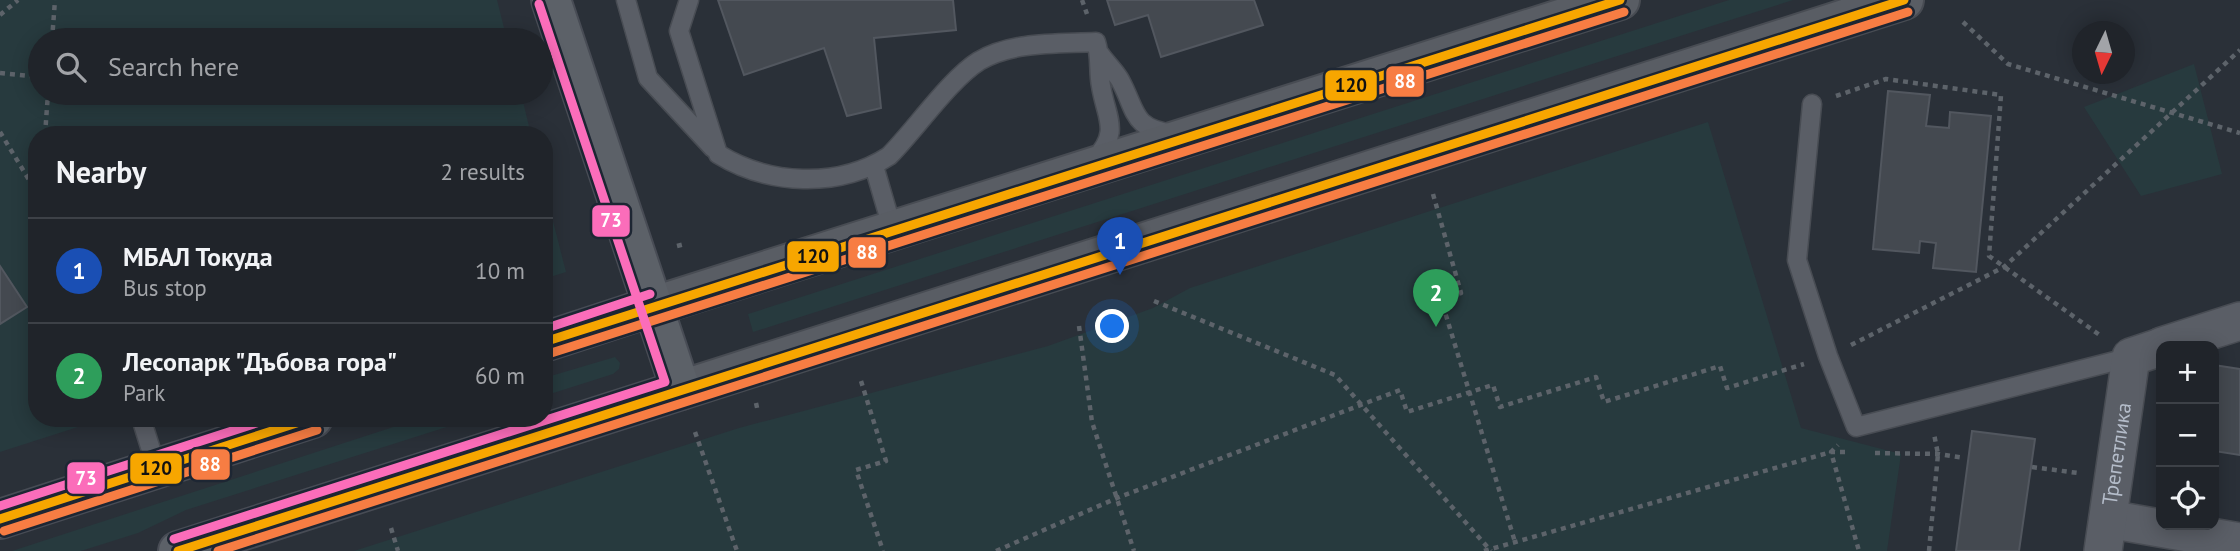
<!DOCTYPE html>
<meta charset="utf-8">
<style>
body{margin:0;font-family:"PT Sans",sans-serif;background:#2d3036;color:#f1f3f6}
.controls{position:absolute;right:21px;bottom:21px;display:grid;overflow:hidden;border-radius:14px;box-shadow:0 4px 18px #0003}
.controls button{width:63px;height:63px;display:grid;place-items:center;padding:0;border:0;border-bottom:2px solid #3d4147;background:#20242a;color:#f1f3f6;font:35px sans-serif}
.compass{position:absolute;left:2072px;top:21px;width:63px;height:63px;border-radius:50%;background:#20242a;box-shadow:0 4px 18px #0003;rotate:185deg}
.you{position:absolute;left:1113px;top:327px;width:24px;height:24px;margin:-18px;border:5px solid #fff;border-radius:50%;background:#1a73e8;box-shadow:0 0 0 10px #1a73e833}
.badge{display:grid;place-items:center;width:46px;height:46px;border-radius:50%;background:#1a73e8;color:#fff;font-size:23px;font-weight:700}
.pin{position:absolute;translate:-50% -58px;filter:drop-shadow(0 2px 4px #0008)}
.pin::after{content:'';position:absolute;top:37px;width:24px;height:21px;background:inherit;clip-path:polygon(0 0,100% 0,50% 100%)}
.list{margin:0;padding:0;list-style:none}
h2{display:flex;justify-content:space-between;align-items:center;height:91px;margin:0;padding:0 28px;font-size:30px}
h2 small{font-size:23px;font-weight:400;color:#a2a4a8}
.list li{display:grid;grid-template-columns:46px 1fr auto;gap:21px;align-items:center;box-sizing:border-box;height:105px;padding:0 28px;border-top:2px solid #3d4147}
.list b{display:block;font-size:26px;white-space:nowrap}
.list p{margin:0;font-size:23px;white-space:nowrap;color:#a2a4a8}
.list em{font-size:23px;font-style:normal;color:#a2a4a8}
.icon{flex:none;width:38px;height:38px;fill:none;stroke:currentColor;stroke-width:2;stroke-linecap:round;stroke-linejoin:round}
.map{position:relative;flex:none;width:2240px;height:551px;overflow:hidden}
.search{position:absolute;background:#20242a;box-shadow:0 4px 18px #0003;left:28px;top:28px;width:525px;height:77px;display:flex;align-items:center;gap:18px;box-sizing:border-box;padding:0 24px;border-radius:38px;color:#a2a4a8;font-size:26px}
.panel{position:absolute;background:#20242a;box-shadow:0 4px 18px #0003;left:28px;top:126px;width:525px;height:301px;border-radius:28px}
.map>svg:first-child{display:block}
.green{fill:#273a3e}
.building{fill:#444950;stroke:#52575f;stroke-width:2}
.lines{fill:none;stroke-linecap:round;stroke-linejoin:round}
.lane-casing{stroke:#484c53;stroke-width:21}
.street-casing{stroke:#484c53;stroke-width:40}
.secondary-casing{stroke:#484c53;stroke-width:42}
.primary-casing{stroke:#484c55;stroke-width:42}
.path{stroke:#5d636a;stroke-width:4.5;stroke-dasharray:5 5;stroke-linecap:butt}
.lane{stroke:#5a5e66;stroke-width:18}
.street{stroke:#5a5e66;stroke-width:37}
.secondary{stroke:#595d64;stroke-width:38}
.primary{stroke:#5c6168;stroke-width:38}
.bus-1-casing{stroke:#1d2633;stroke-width:14}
.bus-2-casing{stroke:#1d2633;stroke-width:14}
.bus-3-casing{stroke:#1d2633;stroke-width:14}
.bus-1{stroke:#f7a600;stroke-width:9}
.bus-2{stroke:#f77d43;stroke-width:9}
.bus-3{stroke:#fb6dba;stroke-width:9}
.labels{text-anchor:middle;stroke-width:6;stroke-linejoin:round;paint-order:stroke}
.street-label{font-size:21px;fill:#b4bcc9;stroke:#1d2633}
.line-badge{stroke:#1d2633;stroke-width:2.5}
.badge-label{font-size:19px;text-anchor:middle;font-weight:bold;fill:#fff}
.pale-badge-label{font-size:19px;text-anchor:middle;font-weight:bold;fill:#111}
</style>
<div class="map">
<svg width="2240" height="551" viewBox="0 0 2240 551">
<rect width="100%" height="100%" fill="#2a3038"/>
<path class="green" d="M0,0H497L507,40H40V93H521L531,135H37V418H106L0,452Z
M1729,0H1793L753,332L748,314Z
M2194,64L2222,174L2141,196L2084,107Z
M1708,122L1801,428L1901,454L1887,551H354L739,428L1048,346L1153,308L1190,288Z
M544,186L566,272L544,279Z
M615,357L620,363L619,369L613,374L544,396V378Z
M421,418H475L186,510L138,533L81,551H12Z"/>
<path class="building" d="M718,0H953L956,30L874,38L881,108L847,116L824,48L744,75Z
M1107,0H1254L1263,25L1161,57L1148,15L1115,25Z
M1888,91L1930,95L1926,126L1949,128L1950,112L1991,116L1976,272L1933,268L1936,243L1920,241L1919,253L1873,249Z
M0,266L27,307L0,324Z
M2214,365L2240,369V455L2214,451Z
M1972,431L2035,439L2019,551H1956Z"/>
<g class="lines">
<defs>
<path id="lane" d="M626,0L648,78L713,148
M689,0L679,31L718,154C768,185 838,189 889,156C915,130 950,79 979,61C1013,41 1058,44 1096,42C1101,57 1098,71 1101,86C1106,118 1121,131 1095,159
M1100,54C1106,63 1115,71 1120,80C1137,111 1131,128 1173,134
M1812,104L1797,260L1828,356L1856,427L2131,357
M874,166L893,231
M141,418L157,469"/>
<g id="street">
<path d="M2162,346L2240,321"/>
<path d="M2108,519L2240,542"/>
<path id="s1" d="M2103,551L2131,357L2161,347"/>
</g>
<path id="secondary" d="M654,306L1620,0
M681,390L1904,0"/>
<path id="primary" d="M544,342L654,306
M0,519L313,418
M178,551L681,390L551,0"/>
</defs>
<use href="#lane" class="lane-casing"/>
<use href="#street" class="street-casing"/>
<use href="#secondary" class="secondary-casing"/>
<use href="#primary" class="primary-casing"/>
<path class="path" d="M1082,0L1087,14
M0,15L18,0
M1963,22L2008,64L2240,133
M52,40L55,0
M0,73L40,77
M1836,96L1886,79L2001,95L1989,256L2101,336
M0,132L37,193
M45,135L48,93
M1433,194L1461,293L1441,299L1515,542
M677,246L685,244
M1154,301L1335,375L1491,551
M1079,326L1092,422L1134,551
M1851,345L2004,267L2240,50
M861,381L886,461L856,470L883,551
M756,403L758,412
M695,432L737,551
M1845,452H1831L1859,551
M1875,453L1938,454L1964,458
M2032,467L2078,473
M391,528L398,551
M996,551L1117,498L1400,390L1407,412L1493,385L1500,407L1596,377L1604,402L1720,366L1727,388L1804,364
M1484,551L1831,452L1838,445
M1929,551L1938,454L1934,434"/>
<use href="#lane" class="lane"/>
<use href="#street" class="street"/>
<use href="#secondary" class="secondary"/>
<use href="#primary" class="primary"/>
<defs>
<path id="bus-1" d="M544,342L1620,0
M0,519L312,418
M178,551L1904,0"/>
<path id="bus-2" d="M548,354L1624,12
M4,531L317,430
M218,551L1908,12"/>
<path id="bus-3" d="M544,329L650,294
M0,506L272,418
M174,539L665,382L539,4"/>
</defs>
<use href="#bus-1" class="bus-1-casing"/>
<use href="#bus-2" class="bus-2-casing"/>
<use href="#bus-3" class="bus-3-casing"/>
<use href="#bus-1" class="bus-1"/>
<use href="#bus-2" class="bus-2"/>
<use href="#bus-3" class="bus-3"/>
</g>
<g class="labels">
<g class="street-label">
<text dy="7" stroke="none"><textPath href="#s1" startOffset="98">Трепетлика</textPath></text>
</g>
</g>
<g class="line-badge">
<rect x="1385" y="65" width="40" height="33" rx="7" fill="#f77d43"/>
<rect x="1324" y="69" width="54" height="33" rx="7" fill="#f7a600"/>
<rect x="591" y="204" width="40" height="34" rx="7" fill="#fb6dba"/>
<rect x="847" y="236" width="40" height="33" rx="7" fill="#f77d43"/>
<rect x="786" y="240" width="54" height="33" rx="7" fill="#f7a600"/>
<rect x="190" y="448" width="41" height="33" rx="7" fill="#f77d43"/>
<rect x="129" y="452" width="54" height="33" rx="7" fill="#f7a600"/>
<rect x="66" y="461" width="40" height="34" rx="7" fill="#fb6dba"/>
</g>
<g class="badge-label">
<text x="1405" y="88">88</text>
<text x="611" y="227">73</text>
<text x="867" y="259">88</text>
<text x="210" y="471">88</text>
<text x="86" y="485">73</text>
</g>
<g class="pale-badge-label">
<text x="1351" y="92">120</text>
<text x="813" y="263">120</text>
<text x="156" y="475">120</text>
</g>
</svg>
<div class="controls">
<button>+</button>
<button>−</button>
<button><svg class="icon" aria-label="locate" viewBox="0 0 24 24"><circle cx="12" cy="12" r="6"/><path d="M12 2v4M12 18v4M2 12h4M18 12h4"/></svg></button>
</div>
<svg class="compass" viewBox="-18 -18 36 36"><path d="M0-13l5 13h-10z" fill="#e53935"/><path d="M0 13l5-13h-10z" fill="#a2a4a8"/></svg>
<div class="you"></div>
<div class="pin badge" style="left:1120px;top:275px;background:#1a4fb4">1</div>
<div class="pin badge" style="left:1436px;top:327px;background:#2e9e5b">2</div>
<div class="search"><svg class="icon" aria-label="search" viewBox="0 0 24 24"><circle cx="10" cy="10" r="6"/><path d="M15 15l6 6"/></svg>Search here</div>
<section class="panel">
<h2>Nearby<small>2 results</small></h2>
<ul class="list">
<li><span class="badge" style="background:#1a4fb4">1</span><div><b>МБАЛ Токуда</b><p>Bus stop</p></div><em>10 m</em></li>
<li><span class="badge" style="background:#2e9e5b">2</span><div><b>Лесопарк &quot;Дъбова гора&quot;</b><p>Park</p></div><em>60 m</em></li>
</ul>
</section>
</div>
